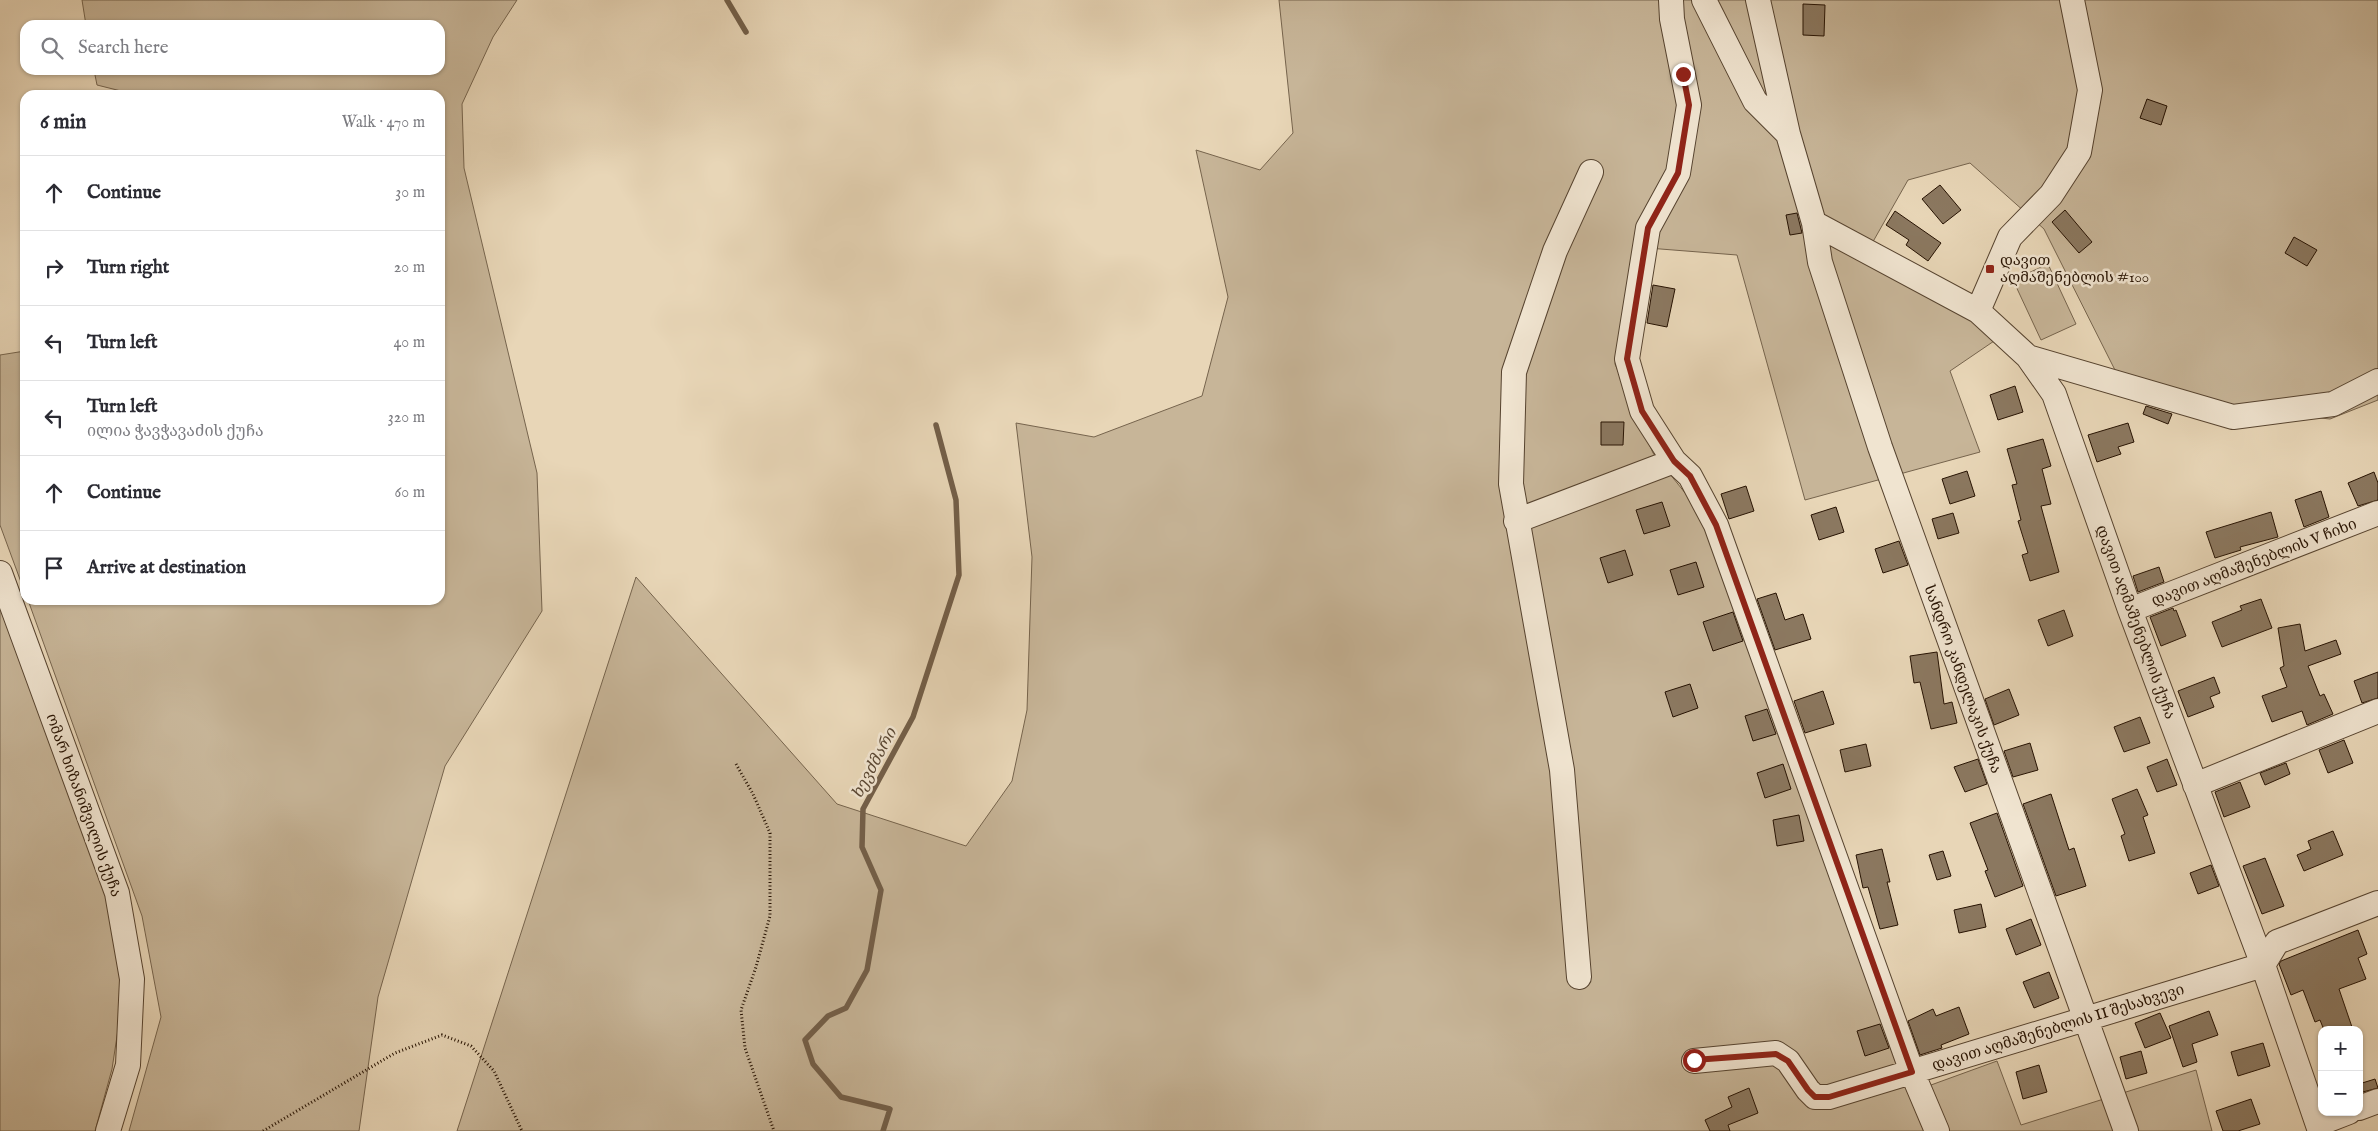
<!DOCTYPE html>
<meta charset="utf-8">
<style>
body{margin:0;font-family:"IM FELL English","Noto Serif Georgian",serif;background:#f2f2f3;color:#2b2b33}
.controls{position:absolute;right:15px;bottom:15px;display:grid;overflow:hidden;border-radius:10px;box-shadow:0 1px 4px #0004}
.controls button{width:45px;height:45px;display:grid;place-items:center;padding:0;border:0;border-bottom:1px solid #e1e1e2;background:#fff;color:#2b2b33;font:25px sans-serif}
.stop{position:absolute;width:15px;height:15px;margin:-11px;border:4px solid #8f2418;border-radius:50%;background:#fff}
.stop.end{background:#8f2418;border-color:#fff;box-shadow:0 1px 5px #0008}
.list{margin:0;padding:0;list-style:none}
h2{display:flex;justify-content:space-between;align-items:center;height:65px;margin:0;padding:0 20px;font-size:21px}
h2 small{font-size:16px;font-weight:400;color:#7c7c81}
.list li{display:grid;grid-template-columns:32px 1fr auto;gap:15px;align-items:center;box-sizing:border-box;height:75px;padding:0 20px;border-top:1px solid #e1e1e2}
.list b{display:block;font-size:19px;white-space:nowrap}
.list p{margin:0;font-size:16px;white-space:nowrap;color:#7c7c81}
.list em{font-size:16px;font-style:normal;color:#7c7c81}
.icon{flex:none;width:28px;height:28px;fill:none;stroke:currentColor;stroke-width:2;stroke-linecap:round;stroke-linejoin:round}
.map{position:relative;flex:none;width:2378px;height:1131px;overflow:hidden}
.search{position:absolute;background:#fff;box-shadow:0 1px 4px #0004;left:20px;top:20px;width:425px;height:55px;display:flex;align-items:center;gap:12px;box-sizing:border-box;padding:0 18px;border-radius:15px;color:#7c7c81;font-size:19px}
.panel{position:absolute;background:#fff;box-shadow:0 1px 4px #0004;left:20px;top:90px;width:425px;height:515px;border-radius:15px}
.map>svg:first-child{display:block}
.green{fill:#c7b598;stroke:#76644d}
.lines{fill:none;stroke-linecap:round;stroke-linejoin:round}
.stream{stroke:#735f49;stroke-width:5.5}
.building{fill:#8b7860;stroke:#261202}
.minor-casing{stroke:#56432f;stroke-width:26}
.path{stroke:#261202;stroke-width:3;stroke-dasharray:1 2.5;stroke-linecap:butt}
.minor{stroke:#f0e4d0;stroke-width:24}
.route{stroke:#8f2418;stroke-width:6}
.poi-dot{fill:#8f2418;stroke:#f0e4d0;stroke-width:2}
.labels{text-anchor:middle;stroke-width:5;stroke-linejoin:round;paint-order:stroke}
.poi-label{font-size:15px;fill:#261202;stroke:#f0e4d0;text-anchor:start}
.street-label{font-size:15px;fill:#261202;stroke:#f0e4d0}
.water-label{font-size:16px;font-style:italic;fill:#594632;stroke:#f0e4d0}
</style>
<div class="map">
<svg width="2378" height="1131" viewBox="0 0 2378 1131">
<rect width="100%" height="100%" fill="#e8d6b7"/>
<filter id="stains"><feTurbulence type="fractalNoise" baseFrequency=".004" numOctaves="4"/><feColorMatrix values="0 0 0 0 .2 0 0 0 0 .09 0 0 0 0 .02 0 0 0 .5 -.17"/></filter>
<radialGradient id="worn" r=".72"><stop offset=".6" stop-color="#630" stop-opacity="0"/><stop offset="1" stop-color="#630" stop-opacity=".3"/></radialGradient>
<path class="green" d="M82,0H517L493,37L462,104L464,168L537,473L542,611L445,766L378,997L359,1131H129L161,1017L142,916L28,600H440V95H137L97,85L94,70H440V25H86Z
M1279,0H2378V400L2330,419L2218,407L2121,382L2044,229L1970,163L1908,180L1862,261L1973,313L1997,339L1950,371L1980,452L1805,500L1737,255L1635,247L1615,364L1653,453L1702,514L1909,1093L1997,1061L2021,1125L2196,1070L2212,1131H457L636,577L837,804L966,846L1012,781L1027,710L1032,557L1016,423L1094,437L1202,396L1228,297L1196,150L1260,170L1293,133Z
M2048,264L2076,324L2041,340L2013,280Z
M25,351V593L0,525V355Z
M0,601L113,914L123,997L112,1069L95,1131H0Z"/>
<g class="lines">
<path class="stream" d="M727,0L746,32
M883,1131L890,1109L841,1097L813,1064L805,1040L828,1016L846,1008L867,970L881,890L862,847L863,809L913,717L959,575L956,500L936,425"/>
</g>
<path class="building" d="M1803,4L1825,5L1824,36L1803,35Z
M2147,99L2167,106L2161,125L2140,118Z
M1940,185L1961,210L1943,224L1922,199Z
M2065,210L2092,242L2079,253L2052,222Z
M1895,211L1941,243L1928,261L1906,245L1909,240L1886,225Z
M1797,213L1802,233L1790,235L1786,215Z
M2294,237L2317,250L2307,266L2285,253Z
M1653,285L1675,289L1667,327L1647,323Z
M2015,386L2023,412L1998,420L1990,395Z
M2146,406L2172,414L2168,424L2143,414Z
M1601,422H1624L1623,445H1601Z
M2128,423L2134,442L2118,447L2121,454L2097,462L2088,435Z
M2043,439L2051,466L2042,469L2051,504L2041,506L2059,572L2030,581L2022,555L2028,553L2018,521L2021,520L2012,485L2017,484L2007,449Z
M1967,471L1975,496L1950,504L1942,479Z
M2374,472L2378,483V500L2358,506L2348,483Z
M1746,486L1754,511L1729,519L1721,494Z
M2321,491L2329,517L2304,527L2295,500Z
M1662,502L1670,526L1644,534L1636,510Z
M1836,507L1844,532L1819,540L1811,515Z
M2271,512L2278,537L2240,547L2241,550L2215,558L2206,532Z
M1953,513L1959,533L1938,539L1932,519Z
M1899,541L1908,565L1883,573L1875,549Z
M1625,550L1633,575L1608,583L1600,558Z
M1696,562L1704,587L1678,595L1670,570Z
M2159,567L2164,582L2138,592L2133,576Z
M1776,593L1785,620L1803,614L1811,639L1775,650L1757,599Z
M2261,599L2272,628L2222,647L2212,622L2242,610L2240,606Z
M2173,608L2174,611L2176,610L2186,636L2161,646L2150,617Z
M2064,610L2073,636L2048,646L2038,620Z
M1733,612L1743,641L1713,651L1703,622Z
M2300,624L2305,651L2336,640L2341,654L2308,666L2320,696L2324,694L2333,714L2307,725L2302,711L2272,722L2262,696L2287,687L2280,668L2284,666L2278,628Z
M1937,652L1944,704L1952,702L1957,723L1931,729L1920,682L1914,683L1910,656Z
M2378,672V698L2362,703L2354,681Z
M2214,677L2220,693L2210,697L2214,707L2188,717L2178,691Z
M1690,684L1698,708L1673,717L1665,692Z
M2009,689L2019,715L1994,725L1985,699Z
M1823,691L1834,724L1805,733L1794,701Z
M1767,709L1776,734L1753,741L1745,716Z
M2140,717L2150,743L2124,752L2114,727Z
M2344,740L2353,763L2328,773L2319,750Z
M2030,743L2038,770L2013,777L2004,751Z
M1866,744L1871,766L1845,772L1840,750Z
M1978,759L1987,784L1965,792L1954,767Z
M2167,759L2177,785L2157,792L2147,767Z
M2286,763L2290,774L2265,785L2260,773Z
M1783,764L1791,789L1765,798L1757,773Z
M2240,782L2250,807L2224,817L2215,792Z
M2137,789L2148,815L2143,817L2155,853L2129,861L2121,836L2125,834L2112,799Z
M2051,794L2069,850L2074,848L2086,886L2056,896L2023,804Z
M1997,813L2023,886L1995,897L1985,871L1988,870L1970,823Z
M1799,815L1804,841L1777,846L1773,820Z
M2333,831L2343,855L2304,871L2297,855L2311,849L2308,841Z
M1882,849L1890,882H1887L1898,925L1880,929L1868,887L1863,888L1856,855Z
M1943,851L1951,876L1937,880L1929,855Z
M2265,858L2284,906L2262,914L2243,866Z
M2211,865L2219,886L2198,894L2190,873Z
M1981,904L1986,927L1959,933L1954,910Z
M2031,919L2041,945L2016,955L2006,929Z
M2358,930L2367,954L2358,958L2366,979L2339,989L2353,1030H2324L2320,1020L2315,1022L2303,990L2291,995L2279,964L2281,961Z
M2049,972L2059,998L2034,1008L2023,982Z
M1959,1007L1969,1034L1941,1045L1942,1048L1920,1055L1908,1021L1933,1009L1936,1016Z
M2209,1011L2218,1035L2192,1044L2197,1062L2183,1067L2169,1026Z
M2160,1013L2171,1038L2145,1048L2135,1023Z
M1880,1024L1889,1048L1865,1056L1857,1031Z
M2263,1043L2270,1066L2238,1076L2231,1052Z
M2141,1051L2147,1073L2126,1079L2120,1057Z
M2039,1065L2047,1092L2023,1099L2016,1072Z
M2375,1079L2378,1088L2359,1093V1084Z
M1749,1088L1758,1113L1728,1125L1730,1131H1710L1705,1120L1732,1107L1728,1097Z
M2251,1099L2260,1124L2238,1131H2223L2216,1111Z"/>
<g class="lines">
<defs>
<path id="minor" d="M1671,0L1672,19L1689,105L1678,173L1648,228L1627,359L1642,411L1674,461L1690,476L1716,525L1912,1072L1937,1131
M1704,0L1755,101L1788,134L1814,223L1820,262L1880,447L2126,1131
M1758,0L1788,134
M1814,223L1978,311L2028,357L2054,394L2130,610L2263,965L2320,1131
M1978,311L2010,237L2051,195L2079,152L2090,90L2072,0
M2028,357L2233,417L2333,404L2378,381
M1516,521L1674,461
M0,573L117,893L132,979L128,1065L108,1131
M2130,610L2378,513
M2195,785L2378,711
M1579,977L1562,770L1511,484L1514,372L1555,251L1591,172
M1694,1061L1776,1053L1788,1061L1808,1090L1815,1097H1829L2263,965L2277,942L2378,903
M2359,1108L2378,1101
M2318,1124L2349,1112"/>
</defs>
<use href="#minor" class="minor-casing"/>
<path class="path" d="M736,764L753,794L770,833V916L756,967L741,1010L745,1048L774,1131
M263,1131L395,1053L442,1035L471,1046L494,1071L522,1131"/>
<use href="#minor" class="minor"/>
</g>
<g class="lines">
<path class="route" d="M1683,74L1689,105L1678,173L1648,228L1627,359L1642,411L1674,461L1690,476L1716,525L1912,1072L1829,1097H1815L1808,1090L1788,1061L1776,1054L1694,1060"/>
</g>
<rect class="poi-dot" x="1985" y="264" width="10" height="10" rx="2.5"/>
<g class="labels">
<g class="poi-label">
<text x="2000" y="265">დავით<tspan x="2000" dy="17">აღმაშენებლის #100</tspan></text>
</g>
<g class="street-label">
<text transform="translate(2254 562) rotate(-21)" y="5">დავით აღმაშენებლის V ჩიხი</text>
<text transform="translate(2136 622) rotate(70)" y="5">დავით აღმაშენებლის ქუჩა</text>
<text transform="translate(1963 679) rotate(70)" y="5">სანდრო კანდელაკის ქუჩა</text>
<text transform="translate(84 805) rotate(70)" y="5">ომარ ხიზანიშვილის ქუჩა</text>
<text transform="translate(2058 1027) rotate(-17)" y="5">დავით აღმაშენებლის II შესახვევი</text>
</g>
<g class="water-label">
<text transform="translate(873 763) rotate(-62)" y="6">ხევძმარი</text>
</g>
</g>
<rect width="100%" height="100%" filter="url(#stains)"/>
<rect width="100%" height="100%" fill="url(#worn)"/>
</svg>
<div class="controls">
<button>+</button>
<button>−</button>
</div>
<div class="stop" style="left:1694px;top:1060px"></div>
<div class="stop end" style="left:1683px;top:74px"></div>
<div class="search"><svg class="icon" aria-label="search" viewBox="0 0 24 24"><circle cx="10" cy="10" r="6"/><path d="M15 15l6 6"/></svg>Search here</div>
<section class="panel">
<h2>6 min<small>Walk · 470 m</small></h2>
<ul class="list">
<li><svg class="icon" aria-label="ahead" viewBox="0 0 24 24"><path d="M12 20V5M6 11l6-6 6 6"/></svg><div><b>Continue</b></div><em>30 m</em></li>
<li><svg class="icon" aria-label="right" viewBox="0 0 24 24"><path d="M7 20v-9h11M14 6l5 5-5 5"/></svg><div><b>Turn right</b></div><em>20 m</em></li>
<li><svg class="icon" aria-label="left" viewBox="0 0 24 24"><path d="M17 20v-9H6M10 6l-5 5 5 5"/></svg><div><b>Turn left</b></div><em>40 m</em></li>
<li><svg class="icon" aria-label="left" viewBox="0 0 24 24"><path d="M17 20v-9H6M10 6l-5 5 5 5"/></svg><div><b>Turn left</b><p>ილია ჭავჭავაძის ქუჩა</p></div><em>320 m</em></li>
<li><svg class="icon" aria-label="ahead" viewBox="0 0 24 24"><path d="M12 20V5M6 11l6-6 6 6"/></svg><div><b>Continue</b></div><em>60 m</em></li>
<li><svg class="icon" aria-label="arrive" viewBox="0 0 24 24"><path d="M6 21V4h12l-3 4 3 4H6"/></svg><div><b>Arrive at destination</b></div></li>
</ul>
</section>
</div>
